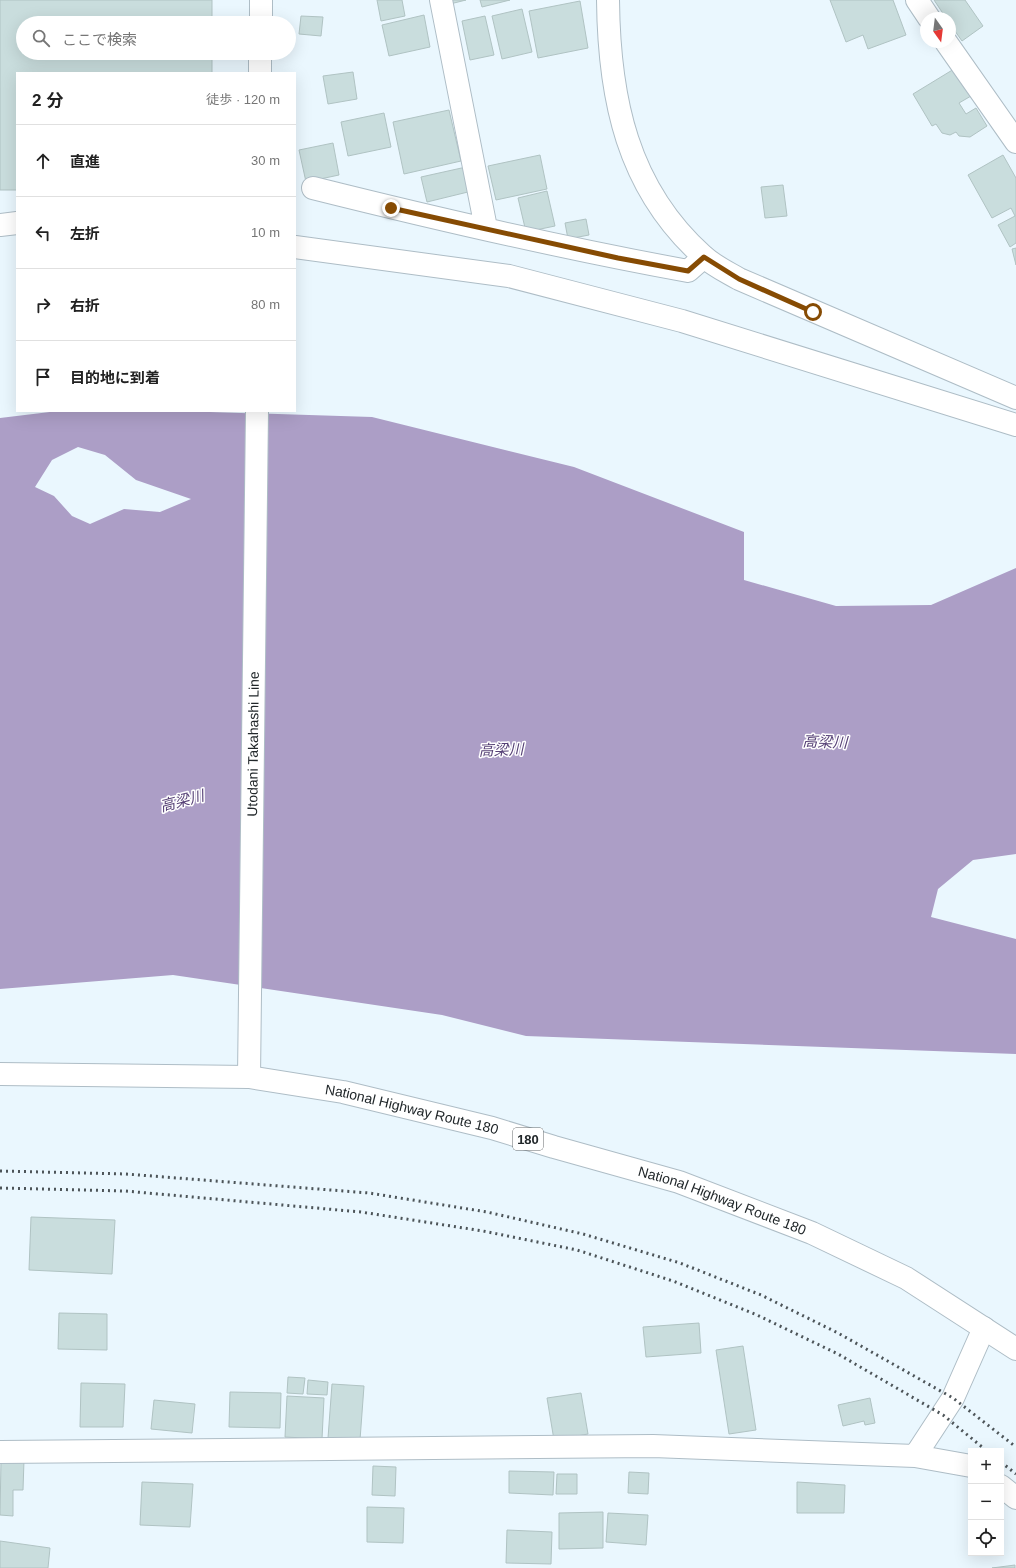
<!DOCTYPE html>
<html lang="ja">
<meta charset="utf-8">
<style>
body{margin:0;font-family:Helvetica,"Noto Sans JP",sans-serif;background:#f6f6f6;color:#222}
.controls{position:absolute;right:12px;bottom:12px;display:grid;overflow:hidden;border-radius:0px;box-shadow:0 4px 16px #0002}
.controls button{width:36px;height:36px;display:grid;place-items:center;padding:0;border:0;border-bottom:1px solid #e0e0e0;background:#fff;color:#222;font:20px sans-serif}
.compass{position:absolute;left:920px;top:12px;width:36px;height:36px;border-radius:50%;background:#fff;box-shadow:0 4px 16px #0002;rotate:166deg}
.stop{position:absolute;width:12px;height:12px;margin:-9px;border:3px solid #864b03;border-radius:50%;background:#fff}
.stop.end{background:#864b03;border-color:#fff;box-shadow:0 1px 4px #0008}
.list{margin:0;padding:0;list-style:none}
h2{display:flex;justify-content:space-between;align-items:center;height:52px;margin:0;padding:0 16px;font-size:17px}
h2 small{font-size:13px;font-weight:400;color:#767676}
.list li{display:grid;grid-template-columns:26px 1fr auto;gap:12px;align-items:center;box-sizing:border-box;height:72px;padding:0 16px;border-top:1px solid #e0e0e0}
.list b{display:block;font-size:15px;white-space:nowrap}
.list em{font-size:13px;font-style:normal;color:#767676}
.icon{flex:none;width:22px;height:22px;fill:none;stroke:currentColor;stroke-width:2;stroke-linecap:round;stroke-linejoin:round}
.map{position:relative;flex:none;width:1016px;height:1568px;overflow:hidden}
.search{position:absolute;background:#fff;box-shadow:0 4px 16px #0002;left:16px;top:16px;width:280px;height:44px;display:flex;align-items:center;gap:10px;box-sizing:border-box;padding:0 14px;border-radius:22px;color:#767676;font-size:15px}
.panel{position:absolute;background:#fff;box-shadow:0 4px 16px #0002;left:16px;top:72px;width:280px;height:340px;border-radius:0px}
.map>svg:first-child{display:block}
.water{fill:#ac9ec6;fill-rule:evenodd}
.building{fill:#c9dddd;stroke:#b0c3c3}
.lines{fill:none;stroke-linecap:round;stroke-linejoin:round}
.street-casing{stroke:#aebdc6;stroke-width:24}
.secondary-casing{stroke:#aebdc6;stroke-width:24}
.highway-casing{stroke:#aebdc6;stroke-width:24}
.street{stroke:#fff;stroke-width:22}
.secondary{stroke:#fff;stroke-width:22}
.highway{stroke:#fff;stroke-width:22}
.rail{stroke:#4c5458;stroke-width:3;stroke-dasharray:2 4;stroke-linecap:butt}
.route{stroke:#864b03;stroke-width:5}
.labels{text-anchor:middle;stroke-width:3;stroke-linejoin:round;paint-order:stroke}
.shield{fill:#fff;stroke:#64686a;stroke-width:1}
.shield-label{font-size:13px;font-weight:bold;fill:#21272a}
.street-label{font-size:14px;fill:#21272a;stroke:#fff}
.water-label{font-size:15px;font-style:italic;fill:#564176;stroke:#fff}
</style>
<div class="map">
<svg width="1016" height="1568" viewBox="0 0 1016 1568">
<rect width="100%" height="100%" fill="#eaf7fe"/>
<path class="water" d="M58,411H179L372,417L574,467L744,532V580L836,606L931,605L1016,568V854L973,860L938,889L931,917L1016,939V1054L526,1036L442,1015L173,975L0,989V418ZM78,447L105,455L136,480L191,499L160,512L124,509L90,524L72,516L54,496L35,487L52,460Z"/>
<path class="building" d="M0,0H212V23H23V53H212V73H17V190H0Z
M377,0H402L405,16L381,21Z
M449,0H466L450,4Z
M480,0H510L482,7Z
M830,0H893L906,35L868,49L863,35L846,42Z
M934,0H965L983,26L962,41L950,24V18H946Z
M580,1L588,48L538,58L529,11Z
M522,9L532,52L502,59L492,16Z
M424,15L430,47L389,56L382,25Z
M301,16L323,17L321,36L299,34Z
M485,16L494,55L470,60L462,21Z
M954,69L971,96L959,103L966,114L976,108L987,126L970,137L959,136L956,132L950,135L942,133L936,124L932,126L913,94Z
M353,72L357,99L328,104L323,76Z
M449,110L461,161L404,174L393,122Z
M384,113L391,147L348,156L341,122Z
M333,143L339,175L306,182L299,150Z
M540,155L547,189L496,200L488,166Z
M1003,155L1016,178V243L1010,247L998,225L1015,216L1011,208L992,218L968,175Z
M466,167L472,191L427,202L421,177Z
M783,185L787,216L765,218L761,187Z
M547,191L555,226L526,232L518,198Z
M586,219L589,235L568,239L565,223Z
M1016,248V265L1012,249Z
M31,1217L115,1220L112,1274L29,1270Z
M59,1313L107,1314V1350L58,1349Z
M699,1323L701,1353L646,1357L643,1327Z
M743,1346L756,1430L729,1434L716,1350Z
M288,1377L305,1378L303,1394L287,1393Z
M308,1380L328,1382L327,1395L307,1394Z
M81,1383L125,1384L123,1427H80Z
M332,1384L364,1386L360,1440L328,1438Z
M230,1392L281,1393L280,1428L229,1427Z
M581,1393L588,1434L554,1440L547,1398Z
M287,1396L324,1398L322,1439L285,1437Z
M870,1398L875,1423L865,1425L864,1421L843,1426L838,1405Z
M154,1400L195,1404L192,1433L151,1429Z
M1,1460H24L23,1490H13V1516L0,1515Z
M373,1466L396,1467L395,1496L372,1495Z
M509,1471L554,1472L553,1495L509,1493Z
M629,1472L649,1473L648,1494L628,1493Z
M557,1474H577V1494H556Z
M142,1482L193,1484L190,1527L140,1525Z
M797,1482L845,1485L844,1513H797Z
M367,1507L404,1508L403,1543L367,1542Z
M603,1512V1548L559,1549V1513Z
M608,1513L648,1515L646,1545L606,1542Z
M507,1530L552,1532L551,1564L506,1563Z
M0,1541L50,1548L48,1568H0Z
M1015,1565V1568H992Z"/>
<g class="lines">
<defs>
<path id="street" d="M441,0L486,228
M917,0L929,18
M946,42L1016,142
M313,188C437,219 562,248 688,271L704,257
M0,225L17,223
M295,247L509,276L682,321L1016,425
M0,1452L653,1446L915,1456
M971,1466L915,1456L953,1398L984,1328
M1001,1486L1016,1498"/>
<g id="secondary">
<path d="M608,0C609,98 627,188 703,256C714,266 727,272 739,279L1016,398"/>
<path d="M261,23V0"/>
<path d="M260,73V53"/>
<path id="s1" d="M249,1077L257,411"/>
</g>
<g id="highway">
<path id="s2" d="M0,1074L249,1077L343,1092L492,1128L554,1147L679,1182L812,1233L906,1278L1016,1349"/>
</g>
</defs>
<use href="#street" class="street-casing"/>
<use href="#secondary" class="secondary-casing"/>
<use href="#highway" class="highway-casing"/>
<use href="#street" class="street"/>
<use href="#secondary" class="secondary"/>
<use href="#highway" class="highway"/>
<path class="rail" d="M0,1171L126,1174L369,1193L487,1212L583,1234L680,1263L761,1295L838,1333L953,1398L1016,1447
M0,1188L125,1191L361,1212L483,1231L577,1250L673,1281L757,1315L838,1354L943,1415L987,1451
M1001,1462L1016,1474"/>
</g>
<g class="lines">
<path class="route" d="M391,208L618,258L688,271L704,257L739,279L813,312"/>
</g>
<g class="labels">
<rect class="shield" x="513" y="1128" width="30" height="22" rx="3"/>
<g class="shield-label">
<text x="528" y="1144">180</text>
</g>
<g class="street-label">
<text dy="5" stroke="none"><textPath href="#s1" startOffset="333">Utodani Takahashi Line</textPath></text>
<text dy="5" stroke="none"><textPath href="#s2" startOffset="415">National Highway Route 180</textPath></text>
<text dy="5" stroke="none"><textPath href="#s2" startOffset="739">National Highway Route 180</textPath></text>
</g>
<g class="water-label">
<text transform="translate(825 742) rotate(2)" y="5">高梁川</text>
<text transform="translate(501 750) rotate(-2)" y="5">高梁川</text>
<text transform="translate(182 801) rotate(-15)" y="5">高梁川</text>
</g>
</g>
</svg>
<div class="controls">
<button>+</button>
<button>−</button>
<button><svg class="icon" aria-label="locate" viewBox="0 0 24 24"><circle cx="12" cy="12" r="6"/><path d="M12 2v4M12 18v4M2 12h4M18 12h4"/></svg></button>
</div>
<svg class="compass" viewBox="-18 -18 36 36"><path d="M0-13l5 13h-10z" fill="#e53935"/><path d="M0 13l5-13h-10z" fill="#767676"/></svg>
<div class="stop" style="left:813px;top:312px"></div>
<div class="stop end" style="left:391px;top:208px"></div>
<div class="search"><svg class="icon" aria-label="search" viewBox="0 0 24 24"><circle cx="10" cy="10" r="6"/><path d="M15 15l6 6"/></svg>ここで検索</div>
<section class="panel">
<h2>2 分<small>徒歩 · 120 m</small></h2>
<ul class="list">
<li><svg class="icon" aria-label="ahead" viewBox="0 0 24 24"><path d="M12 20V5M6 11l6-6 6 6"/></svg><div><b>直進</b></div><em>30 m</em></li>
<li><svg class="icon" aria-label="left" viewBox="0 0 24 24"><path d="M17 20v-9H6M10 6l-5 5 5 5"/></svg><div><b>左折</b></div><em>10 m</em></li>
<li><svg class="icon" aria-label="right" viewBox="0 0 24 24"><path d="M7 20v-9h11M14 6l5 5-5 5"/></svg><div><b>右折</b></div><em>80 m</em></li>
<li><svg class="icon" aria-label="arrive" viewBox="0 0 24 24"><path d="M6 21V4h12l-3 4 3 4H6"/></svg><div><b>目的地に到着</b></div></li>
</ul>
</section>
</div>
